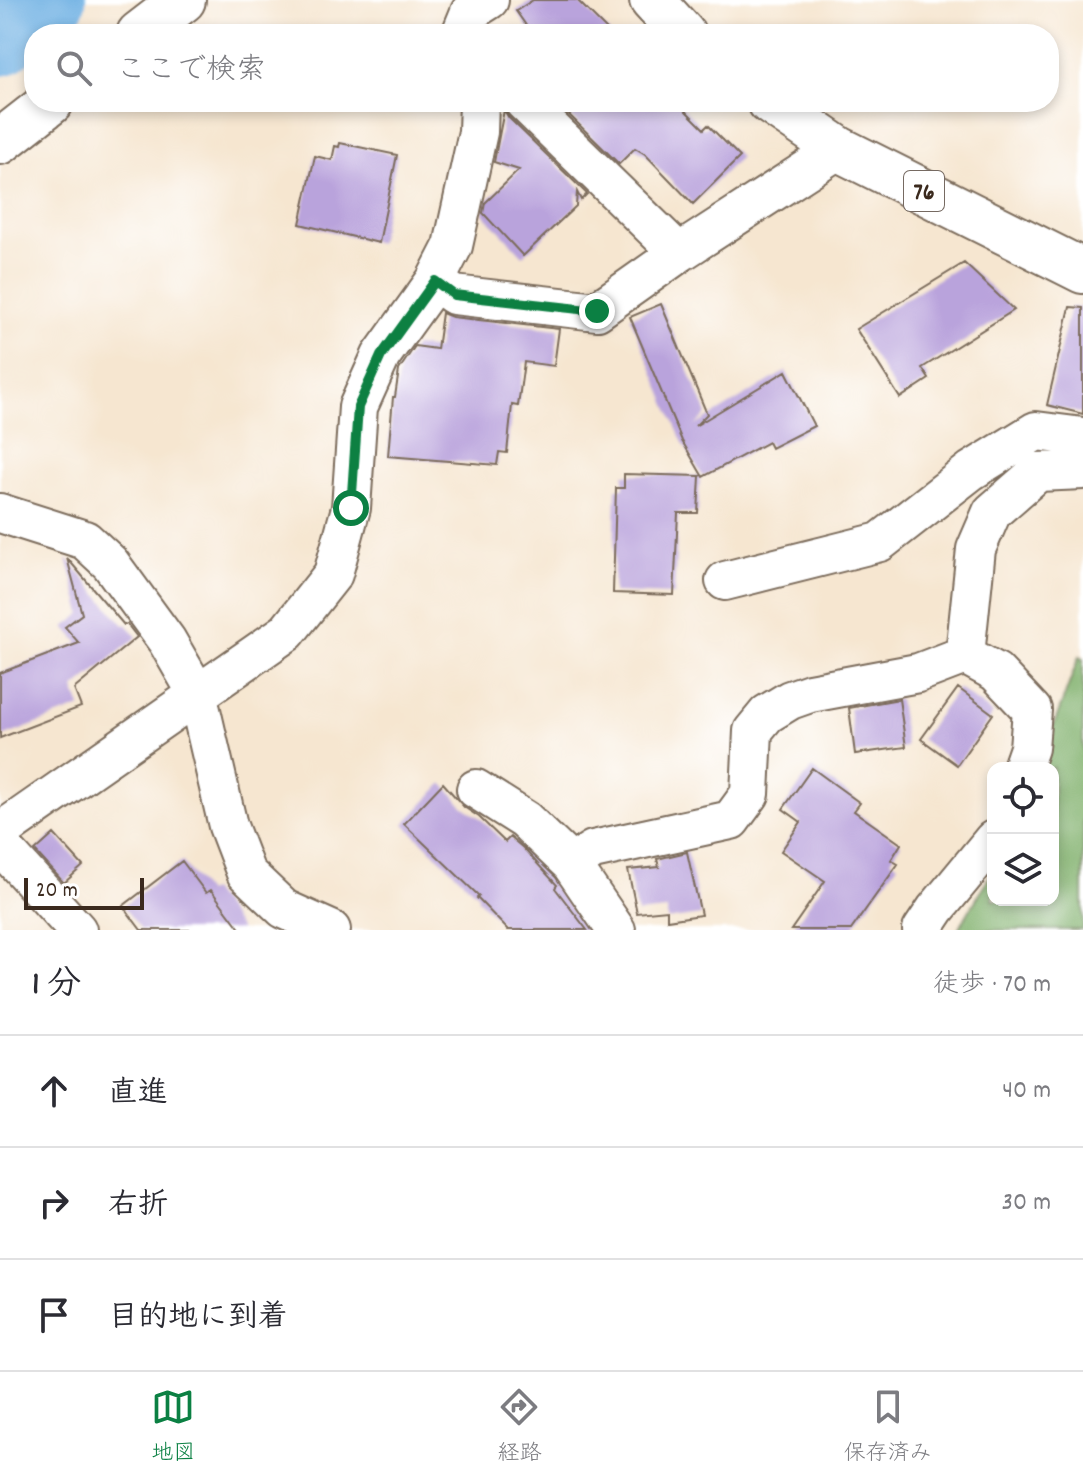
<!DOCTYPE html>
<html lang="ja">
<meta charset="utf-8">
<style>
body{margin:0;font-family:Dekko,"Klee One",sans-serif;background:#f2f2f3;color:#2b2b33}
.controls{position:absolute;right:24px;bottom:24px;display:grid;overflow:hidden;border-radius:16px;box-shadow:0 4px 12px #0003}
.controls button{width:72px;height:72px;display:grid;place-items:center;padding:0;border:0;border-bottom:2px solid #e1e1e2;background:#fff;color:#2b2b33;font:40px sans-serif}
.scale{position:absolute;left:24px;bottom:20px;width:120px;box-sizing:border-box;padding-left:8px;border:4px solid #3b2a1e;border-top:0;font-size:22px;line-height:28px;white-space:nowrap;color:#3b2a1e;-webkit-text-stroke:6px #fff;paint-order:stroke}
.stop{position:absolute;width:24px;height:24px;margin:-18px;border:6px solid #0b8043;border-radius:50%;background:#fff}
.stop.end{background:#0b8043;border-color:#fff;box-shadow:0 2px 8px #0008}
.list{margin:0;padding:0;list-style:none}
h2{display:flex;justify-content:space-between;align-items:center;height:104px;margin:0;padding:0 32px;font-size:34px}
h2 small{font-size:26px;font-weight:400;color:#7c7c81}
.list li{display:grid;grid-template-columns:52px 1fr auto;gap:24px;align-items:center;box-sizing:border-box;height:112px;padding:0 32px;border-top:2px solid #e1e1e2}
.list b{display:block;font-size:30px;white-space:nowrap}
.list em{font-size:26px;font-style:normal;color:#7c7c81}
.icon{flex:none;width:44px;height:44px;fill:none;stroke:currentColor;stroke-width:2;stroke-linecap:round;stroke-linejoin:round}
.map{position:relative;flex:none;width:1083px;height:930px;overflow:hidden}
.search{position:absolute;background:#fff;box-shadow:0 4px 12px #0003;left:24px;right:24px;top:24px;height:88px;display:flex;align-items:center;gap:20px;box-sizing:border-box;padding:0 28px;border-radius:32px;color:#7c7c81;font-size:30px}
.sheet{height:440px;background:#fff}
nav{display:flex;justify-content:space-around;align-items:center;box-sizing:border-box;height:112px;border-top:2px solid #e1e1e2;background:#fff;font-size:22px;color:#7c7c81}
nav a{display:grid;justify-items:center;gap:4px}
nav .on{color:#0b8043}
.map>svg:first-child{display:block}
.forest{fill:#7eaf69;stroke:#5c6c44;stroke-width:2}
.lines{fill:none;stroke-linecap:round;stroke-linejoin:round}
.river{stroke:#6fb1e3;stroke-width:72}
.building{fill:#b9a3dc}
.street-casing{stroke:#7c6c5c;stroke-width:42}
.primary-casing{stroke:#7c6c5c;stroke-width:48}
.street{stroke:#fff;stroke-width:38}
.primary{stroke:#fff;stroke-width:44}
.route{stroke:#0b8043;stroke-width:10}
.labels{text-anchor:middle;stroke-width:6;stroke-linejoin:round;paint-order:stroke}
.shield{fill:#fff;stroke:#766a62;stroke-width:2}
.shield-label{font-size:24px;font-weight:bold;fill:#3b2a1e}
</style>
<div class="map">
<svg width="1083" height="930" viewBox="0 0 1083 930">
<rect width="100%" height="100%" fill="#fff"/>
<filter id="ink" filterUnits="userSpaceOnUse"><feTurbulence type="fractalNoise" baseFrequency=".0125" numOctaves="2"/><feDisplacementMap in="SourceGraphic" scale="16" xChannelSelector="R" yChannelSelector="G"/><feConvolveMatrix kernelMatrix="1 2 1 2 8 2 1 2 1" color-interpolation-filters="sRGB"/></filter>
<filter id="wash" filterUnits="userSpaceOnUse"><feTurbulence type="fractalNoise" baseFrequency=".006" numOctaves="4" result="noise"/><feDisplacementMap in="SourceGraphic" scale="32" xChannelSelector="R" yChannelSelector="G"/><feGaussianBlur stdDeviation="1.8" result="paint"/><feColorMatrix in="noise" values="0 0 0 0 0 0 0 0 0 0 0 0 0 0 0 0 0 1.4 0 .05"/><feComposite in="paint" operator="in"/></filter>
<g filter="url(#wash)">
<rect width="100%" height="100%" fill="#f6e6d0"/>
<path class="forest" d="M1079,657L1083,659V930H958L993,871V900H1053V768H1038Z"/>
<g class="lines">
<path class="river" d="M0,40L50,0"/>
</g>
<g id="blocks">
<path class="building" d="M533,0H577L611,34H532L516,11Z
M556,102H677L704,129L708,125L740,157L693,204L645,154L635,148L619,164Z
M504,110L509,118L587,194L581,200L577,192L576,206L523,256L483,213L485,203L519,170L494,162Z
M340,143L397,155L379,243L300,224L315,156L332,160L335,146L339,147Z
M964,263L1014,310L922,368L929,379L900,398L856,329Z
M661,304L707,414L695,426L786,371L814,426L771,448L768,442L703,477L682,441L630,317Z
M1070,307L1083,308V414L1047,405Z
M442,313L452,317L559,329L554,366L524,362L518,406L512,405L507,453L499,452L497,465L388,456L393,397H395L399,370L415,346L437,349Z
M624,474L700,476L698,513H678L674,595L613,593L616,488H624Z
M67,558L124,625L127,624L137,637L74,689L81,707L0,738V673L79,643L65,627L82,614Z
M958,688L993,714L957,765L921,739Z
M899,699L906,747L855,754L849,708Z
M812,768L860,803L854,811L901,844L891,860L898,864L851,930H791L825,881L781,851L801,822L783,809Z
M443,783L464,807L479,817L505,842L510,837L523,848L557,885L555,888L587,930H508L477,898L479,896L404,824Z
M54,834L83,866L64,883L35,851Z
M687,852L701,915L667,920V910L637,913L628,870L659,867L657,859Z
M182,861L206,893L211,890L241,930H141L123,906Z"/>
</g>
</g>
<g filter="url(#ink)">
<use href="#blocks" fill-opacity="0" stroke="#7c6c5c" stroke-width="2"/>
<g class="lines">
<defs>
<path id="street" d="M461,34L470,12L489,0
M524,102L679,253L839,149
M435,281L454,295L597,311L679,253
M0,513L85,540L110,563L167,641L197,693L228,826L246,873L284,909L331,930
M725,581L880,542L971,471L1036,431L1083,437
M965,655L996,672L1032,710L1029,748L1022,768
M476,789L525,820L571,864L616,930
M0,832L287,632L333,574L351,508L358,407L381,356L435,281L453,246L478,132L479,102
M0,845L77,930
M571,864L593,850L731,820L750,794L753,731L767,714L790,700L810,693L918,673L965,655L976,549L992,512L1038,472L1083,470
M922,930L936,909L993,840"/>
<path id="primary" d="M652,0L683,34
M139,34L183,0
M770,102L839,149L1083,271
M0,142L51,102"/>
</defs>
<use href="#street" class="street-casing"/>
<use href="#primary" class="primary-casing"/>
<use href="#street" class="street"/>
<use href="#primary" class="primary"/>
</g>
</g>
<g class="lines" filter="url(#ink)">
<path class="route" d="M351,508L358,407L381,356L435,281L454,295L597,311"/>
</g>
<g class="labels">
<rect class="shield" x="904" y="171" width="40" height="40" rx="6"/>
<g class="shield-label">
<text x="924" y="199">76</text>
</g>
</g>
</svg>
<div class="controls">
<button><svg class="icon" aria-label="locate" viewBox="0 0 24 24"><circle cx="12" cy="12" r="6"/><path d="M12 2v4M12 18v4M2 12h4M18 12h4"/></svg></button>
<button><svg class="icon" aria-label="layers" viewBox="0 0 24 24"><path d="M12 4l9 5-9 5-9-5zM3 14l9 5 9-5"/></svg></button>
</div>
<div class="scale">20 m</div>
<div class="stop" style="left:351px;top:508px"></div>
<div class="stop end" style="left:597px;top:311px"></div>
<div class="search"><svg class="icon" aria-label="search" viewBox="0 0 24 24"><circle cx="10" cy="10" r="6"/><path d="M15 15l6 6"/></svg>ここで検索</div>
</div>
<section class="sheet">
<h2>1 分<small>徒歩 · 70 m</small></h2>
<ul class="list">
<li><svg class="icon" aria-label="ahead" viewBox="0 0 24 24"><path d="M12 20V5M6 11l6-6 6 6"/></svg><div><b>直進</b></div><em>40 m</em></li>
<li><svg class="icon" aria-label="right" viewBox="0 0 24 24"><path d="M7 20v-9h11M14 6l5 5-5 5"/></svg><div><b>右折</b></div><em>30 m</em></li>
<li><svg class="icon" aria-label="arrive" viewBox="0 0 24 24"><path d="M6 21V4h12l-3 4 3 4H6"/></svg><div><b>目的地に到着</b></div></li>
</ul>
</section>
<nav>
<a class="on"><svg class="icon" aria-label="map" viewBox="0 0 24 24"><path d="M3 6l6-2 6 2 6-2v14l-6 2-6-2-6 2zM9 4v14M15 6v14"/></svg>地図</a>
<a><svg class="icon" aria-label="directions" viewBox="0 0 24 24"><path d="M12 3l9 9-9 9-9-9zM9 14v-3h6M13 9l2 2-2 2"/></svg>経路</a>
<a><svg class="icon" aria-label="saved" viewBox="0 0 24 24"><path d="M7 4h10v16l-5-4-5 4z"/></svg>保存済み</a>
</nav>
